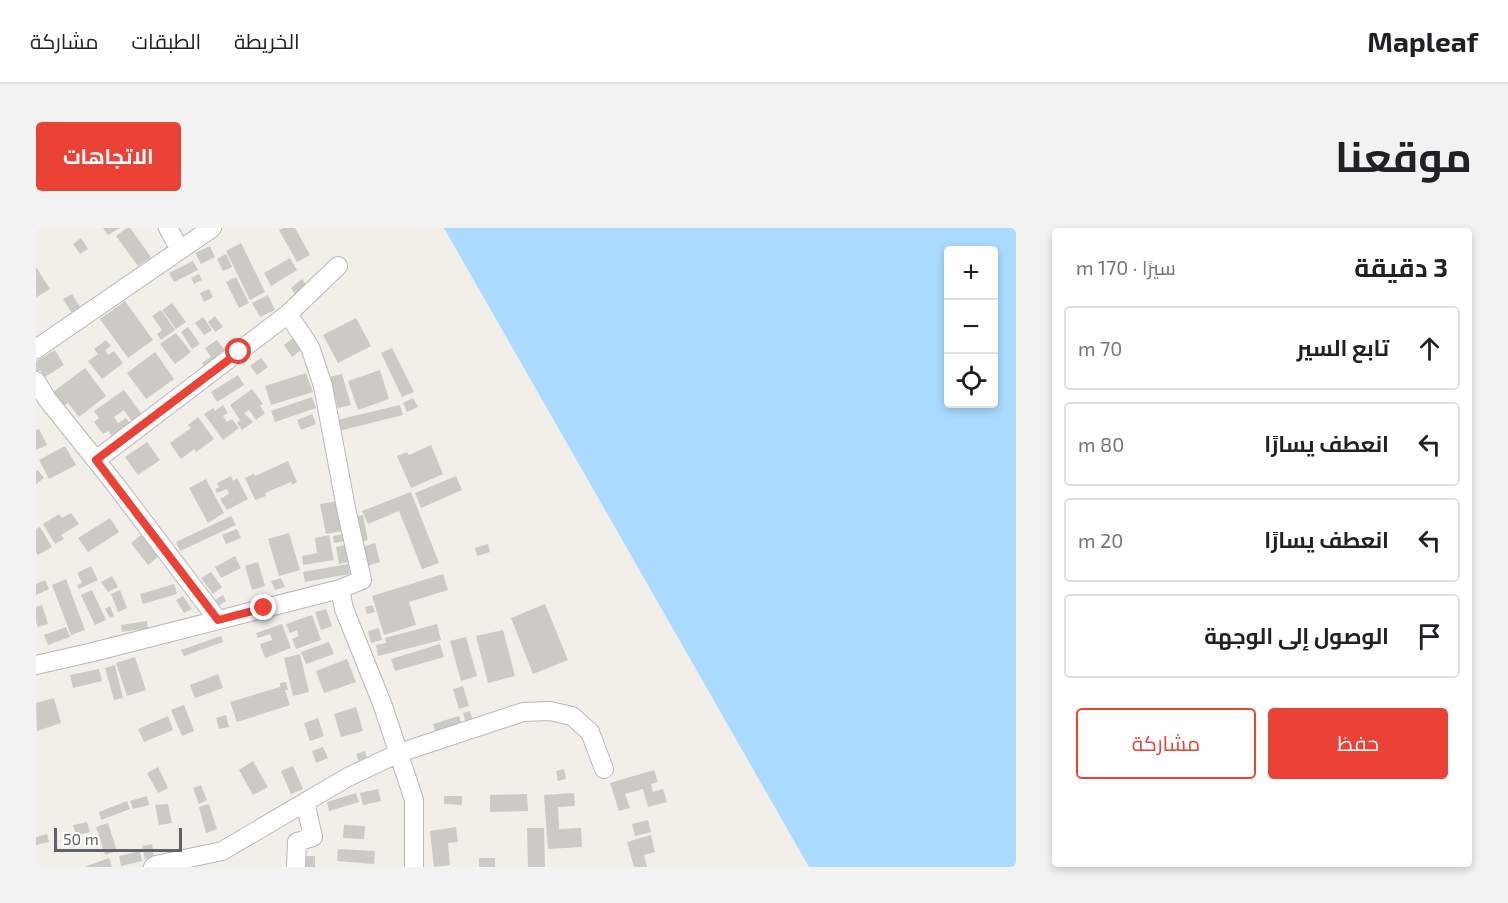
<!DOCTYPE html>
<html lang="ar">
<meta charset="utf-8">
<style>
body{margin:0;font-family:"Exo 2",Cairo,sans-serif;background:#f2f2f2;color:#202124;direction:rtl}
.controls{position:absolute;right:18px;top:18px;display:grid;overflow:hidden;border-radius:6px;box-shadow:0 3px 9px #0003}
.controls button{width:54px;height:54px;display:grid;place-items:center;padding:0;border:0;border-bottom:2px solid #e0e0e0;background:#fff;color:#202124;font:30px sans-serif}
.scale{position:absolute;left:18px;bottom:15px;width:128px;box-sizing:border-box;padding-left:6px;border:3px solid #5f6368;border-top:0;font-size:16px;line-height:21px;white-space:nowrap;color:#5f6368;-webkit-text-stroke:4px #fff;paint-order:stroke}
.stop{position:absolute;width:18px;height:18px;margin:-14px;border:4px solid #ea4335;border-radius:50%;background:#fff}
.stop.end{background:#ea4335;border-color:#fff;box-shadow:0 2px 6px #0008}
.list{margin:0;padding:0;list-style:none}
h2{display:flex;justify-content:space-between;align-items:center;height:78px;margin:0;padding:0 24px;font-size:26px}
h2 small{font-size:20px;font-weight:400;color:#757577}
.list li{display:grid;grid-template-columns:39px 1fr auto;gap:18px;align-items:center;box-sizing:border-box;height:84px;margin:0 12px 12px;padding:0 12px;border:2px solid #e0e0e0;border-radius:6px}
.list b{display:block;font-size:22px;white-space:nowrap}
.list em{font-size:20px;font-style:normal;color:#757577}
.actions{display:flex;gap:12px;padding:18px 24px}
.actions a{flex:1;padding:14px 0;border:2px solid #ea4335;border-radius:6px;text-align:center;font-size:21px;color:#ea4335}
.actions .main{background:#ea4335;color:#fff}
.icon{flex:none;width:33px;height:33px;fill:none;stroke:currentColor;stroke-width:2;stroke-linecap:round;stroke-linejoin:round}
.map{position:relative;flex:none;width:980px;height:639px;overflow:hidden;direction:ltr;border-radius:6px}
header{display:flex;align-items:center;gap:36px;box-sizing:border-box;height:84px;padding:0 30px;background:#fff;border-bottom:2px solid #e0e0e0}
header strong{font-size:28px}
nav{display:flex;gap:33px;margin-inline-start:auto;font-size:21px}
.intro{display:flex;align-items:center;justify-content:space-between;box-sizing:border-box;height:144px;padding:0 36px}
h1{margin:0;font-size:42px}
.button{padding:15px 27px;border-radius:6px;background:#ea4335;color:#fff;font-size:21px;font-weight:700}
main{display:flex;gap:36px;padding:0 36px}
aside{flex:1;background:#fff;border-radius:6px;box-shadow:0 3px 9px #0003}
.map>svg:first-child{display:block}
.water{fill:#aadaff;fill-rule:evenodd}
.building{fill:#cccac5}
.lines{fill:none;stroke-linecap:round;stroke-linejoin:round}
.street-casing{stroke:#b5b8bc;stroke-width:20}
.street{stroke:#fff;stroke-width:18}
.route{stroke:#ea4335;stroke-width:8}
</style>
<header>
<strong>Mapleaf</strong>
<nav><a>الخريطة</a><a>الطبقات</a><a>مشاركة</a></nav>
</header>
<div class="intro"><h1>موقعنا</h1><a class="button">الاتجاهات</a></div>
<main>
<aside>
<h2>3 دقيقة<small>سيرًا · 170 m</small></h2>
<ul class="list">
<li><svg class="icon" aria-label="ahead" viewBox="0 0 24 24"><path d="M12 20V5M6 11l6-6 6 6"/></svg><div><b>تابع السير</b></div><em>70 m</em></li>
<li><svg class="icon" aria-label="left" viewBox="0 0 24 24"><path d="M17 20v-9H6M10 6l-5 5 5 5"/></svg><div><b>انعطف يسارًا</b></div><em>80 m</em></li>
<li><svg class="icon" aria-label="left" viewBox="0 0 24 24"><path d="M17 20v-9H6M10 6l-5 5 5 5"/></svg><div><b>انعطف يسارًا</b></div><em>20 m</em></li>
<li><svg class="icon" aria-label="arrive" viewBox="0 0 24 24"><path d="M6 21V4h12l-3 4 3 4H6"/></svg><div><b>الوصول إلى الوجهة</b></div></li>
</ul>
<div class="actions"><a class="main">حفظ</a><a>مشاركة</a></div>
</aside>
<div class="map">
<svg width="980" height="639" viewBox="0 0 980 639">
<rect width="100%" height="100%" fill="#f1efe8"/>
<path class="water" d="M408,0H980V639H773ZM912,22H958V176H912Z"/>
<path class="building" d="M67,0H84L72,7Z
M91,0H94L115,29L102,38L80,8Z
M247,0H259L274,27L261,34L243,2Z
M45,10L52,21L44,26L37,16Z
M205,15L229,64L214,72L190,23Z
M174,18L179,29L165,36L159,25Z
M190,26L196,39L187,43L181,31Z
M254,30L261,42L235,58L228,45Z
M157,33L162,42L138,54L133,45Z
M0,39L14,61L1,69L0,68Z
M163,46L166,52L158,56L155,50Z
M200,49L213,75L203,80L190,54Z
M266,51L271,58L259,66L255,60Z
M173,61L177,69L168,74L164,65Z
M36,66L46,82L37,87L27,71Z
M232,67L239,82L224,89L216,75Z
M89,73L117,112L92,130L64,91Z
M136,75L150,94L140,101L126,82Z
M125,82L139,102L125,112L121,106L126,102L116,88Z
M179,88L187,99L179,104L172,94Z
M167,89L176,102L168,107L159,95Z
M320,90L335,118L302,135L287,107Z
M152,99L164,116L156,121L145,104Z
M140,105L155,124L139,136L124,116Z
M257,110L265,122L256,129L248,117Z
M198,111L204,120L172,143L166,135L175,129L169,120L181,112L187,120Z
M70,112L75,118L69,122L72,127L78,123L87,135L66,151L52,133L62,126L58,121Z
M356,120L378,164L366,169L345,125Z
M19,122L28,137L9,149L4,142L1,144L0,143V133Z
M119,124L138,151L110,171L91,145Z
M225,130L232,139L221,147L214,138Z
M49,140L70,168L43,189L32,175L28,178L17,164Z
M344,142L353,171L322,182L312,153Z
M270,145L277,164L235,177L229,158Z
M306,146L315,177L302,180L293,149Z
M202,147L208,157L181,174L175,164Z
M216,161L227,176L224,178L229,185L220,192L213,182L208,185L217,194L206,202L201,195L204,192L194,177Z
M88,162L107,188L97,195L88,182L78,189L82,195L90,190L98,201L77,209L72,203L67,206L58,194L63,190L58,183Z
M276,169L280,180L239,194L235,183Z
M377,170L382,179L371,184L367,175Z
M187,177L192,185L187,188L191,194L196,191L203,200L187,212L168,186L177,180L179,183Z
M364,177L367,187L303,203L301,192Z
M276,186L280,196L265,202L261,192Z
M162,189L178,211L160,224L158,221L145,231L134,215L155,200L152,197Z
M3,201L11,217L0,222V202Z
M111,214L124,232L102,247L89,229Z
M395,217L407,246L375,260L361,228L371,224L373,227Z
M29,218L40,237L13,251L3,232Z
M252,233L261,254L256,257L255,254L229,265L230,268L219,272L209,250L218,246L219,248Z
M2,242L8,250L0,256V243Z
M195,248L197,253L201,250L212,271L191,282L184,271L193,266L191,261L181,265L179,261L183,259L181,255Z
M420,248L426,262L385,280L379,265Z
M170,251L188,285L172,295L153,260Z
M375,264L403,335L386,341L363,283L332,296L326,283Z
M301,273L306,303L290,306L284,276Z
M35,285L43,296L25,307L28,311L19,316L7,296L23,286L26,290Z
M327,287L332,312L324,314L319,289Z
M195,288L200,297L144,323L140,314Z
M74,290L83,304L52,324L42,310Z
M4,299L16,319L2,327L0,324V301Z
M201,301L205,310L190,316L186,307Z
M253,305L264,342L243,348L232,311Z
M309,306L310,313L298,315L297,308Z
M105,307L122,329L112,337L95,315Z
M293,307L298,332L267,337L266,328L281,325L279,310Z
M339,315L344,334L331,338L326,319Z
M452,316L454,324L441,328L439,320Z
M309,317L312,334L303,336L300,319Z
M199,328L205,340L185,350L179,339Z
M222,334L229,358L216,362L209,338Z
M312,336L314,346L269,354L267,344Z
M55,338L62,352L43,361L41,357L46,355L41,345Z
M175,344L186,359L177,366L165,350Z
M407,346L412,362L373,374L380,397L348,407L336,368Z
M76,348L82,359L72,364L65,354Z
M245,350L249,359L239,362L235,353Z
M30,351L49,402L35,407L16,357Z
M9,352L13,361L0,367V356Z
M138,356L141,366L107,376L104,366Z
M56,362L70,392L59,397L45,367Z
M84,362L91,380L82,384L75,366Z
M187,367L190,373L182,378L179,372Z
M147,368L156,381L148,385L140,372Z
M509,376L532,432L497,446L475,390Z
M6,377L12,396L2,399L0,394V379Z
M336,377L339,384L331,386L329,379Z
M74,378L78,388L74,390L69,381Z
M290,381L296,398L285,402L279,384Z
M276,387L285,412L260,421L256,411L263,408L261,402L254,405L250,396Z
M111,393L112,400L86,404L85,397Z
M246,396L255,420L229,430L224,416L236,412L234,406L222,410L220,405Z
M401,396L405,412L342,428L340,417L350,415L349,410Z
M30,399L34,409L12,417L8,407Z
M343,400L346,412L335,415L332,403Z
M467,402L479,448L452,455L440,408Z
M185,408L187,414L148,428L145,422Z
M430,409L441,448L425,453L414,413Z
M293,414L298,426L270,436L265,424Z
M404,416L408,429L359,443L355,431Z
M264,426L273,464L257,468L248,430Z
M99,429L110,462L91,468L80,435Z
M311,431L320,454L288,465L280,443Z
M79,437L87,470L78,472L69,440Z
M63,441L66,453L37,460L34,447Z
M182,446L187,460L159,470L154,457Z
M250,454L252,462H249L254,477L201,494L194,474L244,459V455Z
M427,458L433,478L423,481L417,461Z
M18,470L25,495L1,503L0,475Z
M148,477L158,503L146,508L135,482Z
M320,479L327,503L305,509L298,486Z
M434,483L437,494L430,495L427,485Z
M190,487L193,499L183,501L180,490Z
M132,488L137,502L108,514L102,501Z
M423,488L426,497L400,505L397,496Z
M282,490L288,508L274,513L268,495Z
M287,519L292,530L280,535L276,523Z
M329,523L332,534L324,537L320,526Z
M217,533L232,559L217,567L203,542Z
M257,538L267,561L255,566L245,543Z
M122,539L132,560L122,565L111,545Z
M528,541L530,551L522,553L520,543Z
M618,542L622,554L615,556L617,564L627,561L631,574L612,579L607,561L589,566L594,580L583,583L574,555Z
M165,557L171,572L163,576L157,560Z
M342,561L345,573L327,577L324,565Z
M320,565L323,574L293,583L291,574Z
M538,565L539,578L522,579L523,601L545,600L546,619L512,621L508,567Z
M491,566L492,583L454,584V567Z
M111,568L113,577L97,581L94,573Z
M408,568H426V577L408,576Z
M91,573L94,581L65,592L63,584Z
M132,576L136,595L123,597L119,577Z
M173,576L181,601L170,605L163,579Z
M612,592L615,604L599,608L596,596Z
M51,594L54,604L40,608L37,597Z
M72,595L81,623L69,627L60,599Z
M308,597L329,598L328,611L307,610Z
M420,599L422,614L412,615L414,637L398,639L394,603Z
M491,600H508L509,639H492Z
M11,606L13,614L0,617V609Z
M615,607L619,624L608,627L611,639H598L591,614Z
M116,616L118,630L109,631L106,618Z
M302,621L339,623L338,636L301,633Z
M104,623L106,633L85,638L83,628Z
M267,628H279V639H266Z
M73,630L76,639H48Z
M443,630H459V639H443Z"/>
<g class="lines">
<defs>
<path id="street" d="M132,0L144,22
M0,121L176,0
M0,153L11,171L79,256L182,392
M60,232L252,86L302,38
M304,361L308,381L347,478L378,572V639
M0,437L57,424L304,361L326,352L310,280L287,158L274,119L252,86
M117,639L120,637L186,623L312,549L363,525L487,484L514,483L536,488L554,504L568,541
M260,639L261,614L277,609L269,574"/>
</defs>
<use href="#street" class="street-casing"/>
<use href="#street" class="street"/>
</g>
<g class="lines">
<path class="route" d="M203,124L60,232L182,392L228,380"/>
</g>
</svg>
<div class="controls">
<button>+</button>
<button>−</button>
<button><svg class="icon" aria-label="locate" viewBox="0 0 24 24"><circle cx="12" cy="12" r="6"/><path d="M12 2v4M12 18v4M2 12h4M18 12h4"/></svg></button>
</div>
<div class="scale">50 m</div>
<div class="stop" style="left:203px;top:124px"></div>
<div class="stop end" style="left:228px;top:380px"></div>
</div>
</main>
